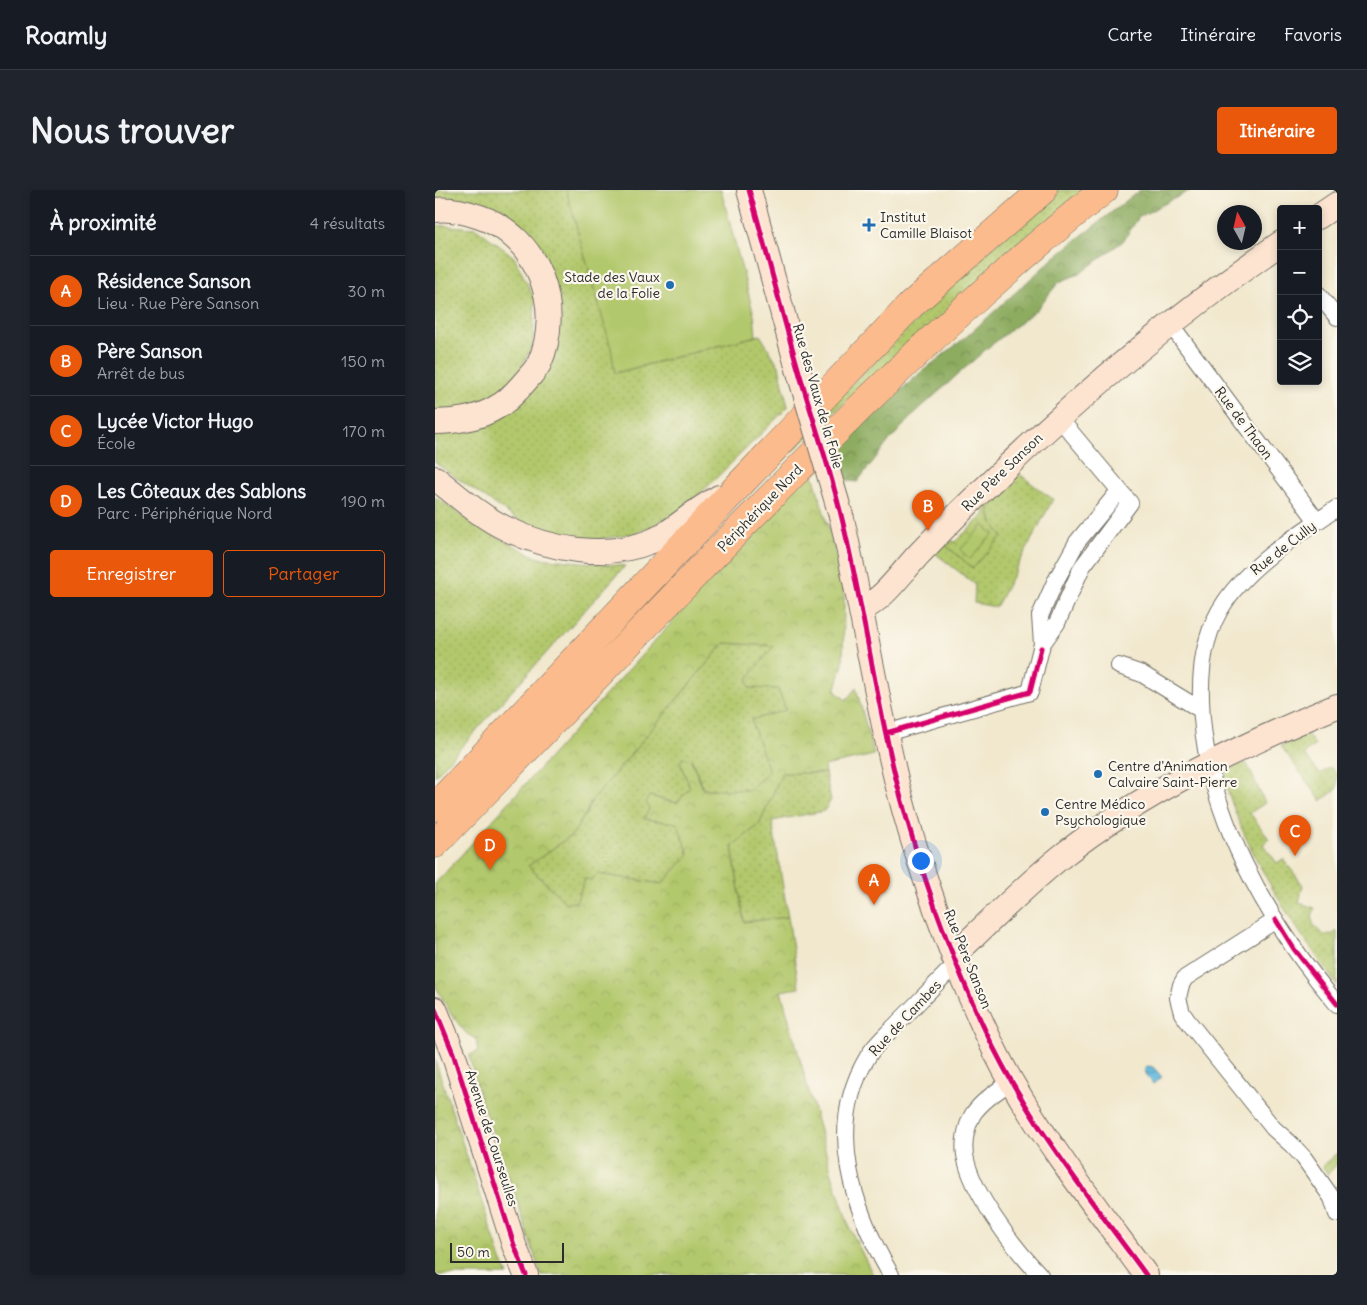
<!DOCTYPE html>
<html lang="fr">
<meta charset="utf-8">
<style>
body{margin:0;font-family:Delius,sans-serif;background:#20242c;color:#f1f3f6}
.controls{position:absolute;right:15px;top:15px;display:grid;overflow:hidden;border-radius:5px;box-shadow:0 2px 8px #0003}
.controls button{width:45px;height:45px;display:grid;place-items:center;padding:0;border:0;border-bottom:1px solid #363941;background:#171b24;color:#f1f3f6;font:25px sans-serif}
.compass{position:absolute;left:782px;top:15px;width:45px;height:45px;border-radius:50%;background:#171b24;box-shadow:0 2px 8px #0003;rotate:352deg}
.scale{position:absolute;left:15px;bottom:12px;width:114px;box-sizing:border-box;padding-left:5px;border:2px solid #2b2b2b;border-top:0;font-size:14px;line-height:18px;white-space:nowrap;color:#2b2b2b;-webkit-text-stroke:4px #fbf7ec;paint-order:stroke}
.you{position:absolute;left:485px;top:670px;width:18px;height:18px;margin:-12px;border:4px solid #fff;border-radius:50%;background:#1a73e8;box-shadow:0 0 0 8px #1a73e833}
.badge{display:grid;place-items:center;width:32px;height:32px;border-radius:50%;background:#ea580c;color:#fff;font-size:16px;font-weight:700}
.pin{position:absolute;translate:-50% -41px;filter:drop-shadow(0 1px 2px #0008)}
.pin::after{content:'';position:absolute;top:26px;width:18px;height:15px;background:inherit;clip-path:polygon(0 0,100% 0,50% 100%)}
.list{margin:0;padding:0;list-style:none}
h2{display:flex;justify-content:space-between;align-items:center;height:65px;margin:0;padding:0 20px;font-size:21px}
h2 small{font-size:16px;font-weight:400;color:#9ea1a6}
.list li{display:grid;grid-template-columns:32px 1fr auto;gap:15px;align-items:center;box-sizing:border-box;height:70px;padding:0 20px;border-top:1px solid #363941}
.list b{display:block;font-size:19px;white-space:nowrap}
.list p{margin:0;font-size:16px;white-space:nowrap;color:#9ea1a6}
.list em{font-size:16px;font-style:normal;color:#9ea1a6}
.actions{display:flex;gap:10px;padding:15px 20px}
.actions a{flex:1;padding:11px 0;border:1px solid #ea580c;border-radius:5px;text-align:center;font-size:18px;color:#ea580c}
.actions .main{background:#ea580c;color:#fff}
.icon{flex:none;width:28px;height:28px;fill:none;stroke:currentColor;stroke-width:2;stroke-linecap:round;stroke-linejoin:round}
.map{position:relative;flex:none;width:902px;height:1085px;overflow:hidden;border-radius:5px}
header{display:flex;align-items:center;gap:30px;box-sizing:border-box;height:70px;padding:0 25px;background:#171b24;border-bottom:1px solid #363941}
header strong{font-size:24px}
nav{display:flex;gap:28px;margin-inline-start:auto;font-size:18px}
.intro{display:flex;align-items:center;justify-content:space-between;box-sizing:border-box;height:120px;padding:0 30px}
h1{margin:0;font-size:35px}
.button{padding:12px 22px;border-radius:5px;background:#ea580c;color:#fff;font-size:18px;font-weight:700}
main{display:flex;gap:30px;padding:0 30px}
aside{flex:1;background:#171b24;border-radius:5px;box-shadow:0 2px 8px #0003}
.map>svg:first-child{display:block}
.grass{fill:url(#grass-dots);stroke:#6e7a4c}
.forest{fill:url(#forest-crowns);stroke:#5c6c46}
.park{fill:url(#park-crowns);stroke:#6e7a4c;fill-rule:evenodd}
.pitch{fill:#b2c86c;stroke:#6e7a4c}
.water{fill:url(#water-waves);stroke:#457284}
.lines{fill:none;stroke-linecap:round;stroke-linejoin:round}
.street-casing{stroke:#706d64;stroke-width:18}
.secondary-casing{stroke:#706d64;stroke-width:26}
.highway-casing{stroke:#706d64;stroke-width:29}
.street{stroke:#fff;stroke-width:16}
.secondary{stroke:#fde4d1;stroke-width:24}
.highway{stroke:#fbbb8d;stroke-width:28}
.secondary-bridge-casing{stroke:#706d64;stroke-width:26;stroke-linecap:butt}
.secondary-bridge{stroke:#fde4d1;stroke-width:24}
.cycleway-casing{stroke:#fbf7ec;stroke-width:8}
.cycleway{stroke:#d6006c;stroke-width:5}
.poi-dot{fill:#1f6fb2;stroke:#fbf7ec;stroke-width:2}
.labels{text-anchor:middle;stroke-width:4.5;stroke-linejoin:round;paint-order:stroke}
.poi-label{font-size:14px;fill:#2b2b2b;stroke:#fbf7ec;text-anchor:start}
.street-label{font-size:14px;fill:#2b2b2b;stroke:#fbf7ec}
</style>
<header>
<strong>Roamly</strong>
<nav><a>Carte</a><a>Itinéraire</a><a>Favoris</a></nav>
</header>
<div class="intro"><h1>Nous trouver</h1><a class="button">Itinéraire</a></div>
<main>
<aside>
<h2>À proximité<small>4 résultats</small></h2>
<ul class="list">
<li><span class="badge">A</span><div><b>Résidence Sanson</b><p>Lieu · Rue Père Sanson</p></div><em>30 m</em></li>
<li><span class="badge">B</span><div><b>Père Sanson</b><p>Arrêt de bus</p></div><em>150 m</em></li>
<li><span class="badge">C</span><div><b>Lycée Victor Hugo</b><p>École</p></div><em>170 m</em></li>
<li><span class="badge">D</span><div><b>Les Côteaux des Sablons</b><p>Parc · Périphérique Nord</p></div><em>190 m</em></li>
</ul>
<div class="actions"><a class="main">Enregistrer</a><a>Partager</a></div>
</aside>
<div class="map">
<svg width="902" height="1085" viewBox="0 0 902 1085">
<defs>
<pattern id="grass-dots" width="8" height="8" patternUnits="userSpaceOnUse" patternTransform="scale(1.25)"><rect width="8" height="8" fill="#b2c86c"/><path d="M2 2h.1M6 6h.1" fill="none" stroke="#99ac5e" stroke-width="1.8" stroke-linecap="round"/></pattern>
<pattern id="forest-crowns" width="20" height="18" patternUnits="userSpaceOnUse" patternTransform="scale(1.25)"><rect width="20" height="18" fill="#8dac60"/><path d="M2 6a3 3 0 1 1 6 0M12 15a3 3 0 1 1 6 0" fill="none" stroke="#738c4f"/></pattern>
<pattern id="park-crowns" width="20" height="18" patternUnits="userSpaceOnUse" patternTransform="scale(1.25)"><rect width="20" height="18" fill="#b2c86c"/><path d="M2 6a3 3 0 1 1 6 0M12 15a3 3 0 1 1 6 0" fill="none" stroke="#99ac5e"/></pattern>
<pattern id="water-waves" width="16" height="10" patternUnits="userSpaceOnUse" patternTransform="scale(1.25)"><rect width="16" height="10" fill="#5fb8dd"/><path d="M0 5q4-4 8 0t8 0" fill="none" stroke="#4f96b3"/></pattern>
</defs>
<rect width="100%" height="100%" fill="#fbf7ec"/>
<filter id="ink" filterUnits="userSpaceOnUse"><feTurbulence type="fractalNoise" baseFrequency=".02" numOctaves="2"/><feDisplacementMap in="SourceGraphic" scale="10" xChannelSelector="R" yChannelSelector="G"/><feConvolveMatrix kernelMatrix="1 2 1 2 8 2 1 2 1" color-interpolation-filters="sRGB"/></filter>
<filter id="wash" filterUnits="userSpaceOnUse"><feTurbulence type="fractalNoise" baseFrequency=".0096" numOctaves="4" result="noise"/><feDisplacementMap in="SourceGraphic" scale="20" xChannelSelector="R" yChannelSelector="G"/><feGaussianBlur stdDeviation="1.12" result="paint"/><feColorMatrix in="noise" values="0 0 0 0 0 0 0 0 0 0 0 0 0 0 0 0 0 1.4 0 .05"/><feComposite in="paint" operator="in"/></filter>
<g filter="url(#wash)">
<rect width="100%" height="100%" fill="#f1e8ce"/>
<path class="grass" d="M0,0H135L184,182L325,145L344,176L353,217L250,319L202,343L160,350L124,345L90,335L0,273V239L100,197L122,101L97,47L36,11L0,9Z
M622,0H657C551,88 447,176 347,271L345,268C434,176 524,83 622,0Z
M0,35L41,38L79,67L100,110L98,154L78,194L49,218L0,225Z
M582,282L609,303L618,309L561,417L539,413L540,394L501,364L509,354L538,378L567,346L556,331L554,319L550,314Z
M0,307L47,339L103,368L190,376L0,586Z
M289,453L339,456L314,498L343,499L352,521L317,530L334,581L314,600L268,599L257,570L245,573L255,597L242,613L214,606L242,633L254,664L227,694L163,684L157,691L150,689L141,712L131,713L93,676L137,645L150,625L156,612Z
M872,544L880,555L869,564L885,584L895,577L902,584V599L886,611L846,556Z
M811,572L830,613L815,623L834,649L828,654L842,673L848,669L868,695L864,713L880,718C874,732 878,736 889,745L898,744L902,741V795C855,731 809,662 788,585L794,579Z
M347,583H390L396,610L389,621L337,631L353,727L309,732L297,656L324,635Z
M902,963V974L893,984L887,976Z"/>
<path class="forest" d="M705,0H756L704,27L688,51L644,84L624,92L601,120L550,160L480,223L454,251L422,292L408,290L405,263L418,241L489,180L531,147L622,65Z"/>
<path class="park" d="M376,278L406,381L409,408L408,474L400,501L411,510L421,498L439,565L389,576L390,583H347L324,635L297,656L309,732L353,727L364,798L346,801L397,984L415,1039L438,1085H106L70,975L47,914L34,866L43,861L41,849L32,844L17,826L0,795V694ZM289,453L339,456L312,489L314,498L343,499L351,520L316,530L334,581L314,600L268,599L256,570L248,567L245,573L255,597L242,613L214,606L211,612L214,619L209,629L242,633L254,664L227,694L163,684L157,690L150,689L141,712L131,713L93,676L137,645L150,625L156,612Z
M550,314L554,319L556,331L567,346L538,378L509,354L514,349L520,352L550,324L547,316Z
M0,870L66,1070L73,1085H0Z"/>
<path class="pitch" d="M131,0H286L319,125L321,146L180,183L176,158Z
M548,335L558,344L535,369L525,360Z"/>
<path class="water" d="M713,876L718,877L727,887L718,894L710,882V878Z"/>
</g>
<g filter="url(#ink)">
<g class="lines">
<defs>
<path id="street" d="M883,104L902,127
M736,135L882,331
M902,318C865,343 815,374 790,412C770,441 765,474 766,509C768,620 832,731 902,814
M607,454L622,433L647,377L695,313L624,228
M684,476L707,484L766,520
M451,543L595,502L607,454L605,426L620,392L642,352L684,301
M841,730L750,788L746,795L743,808L747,823L752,830L838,938L857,955L869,968L897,1008L902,1024
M576,892C563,900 547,911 538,924C531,936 528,952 530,965C536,1002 579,1058 605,1085
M456,1085C418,1019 390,939 432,868C439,855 452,844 462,834C482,814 501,793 521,774"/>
<path id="secondary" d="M314,0L361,172
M0,20C15,18 31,22 45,27C104,47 129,118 104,174C100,181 93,188 87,195C80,203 72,212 62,217C45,228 20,232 0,232
M883,27L902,14
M0,288C23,306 46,327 72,339C116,360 170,370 217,351C231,345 243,335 255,326C264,319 274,313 284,307
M407,329C427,418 441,509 463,597C481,667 505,735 533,801C546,832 559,862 576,891C615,959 665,1022 711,1085
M426,420C451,407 466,383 485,363C507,340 529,317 552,296C643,207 741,125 846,53
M518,766C554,733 588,697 627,666C710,601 805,556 902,516
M0,819L18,863L79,1055L91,1085"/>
<path id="highway" d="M0,617L308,291L476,115L608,0
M0,654C82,568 165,483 248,397C382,258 518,120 669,0"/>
</defs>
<use href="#street" class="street-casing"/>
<use href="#secondary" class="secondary-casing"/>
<use href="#highway" class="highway-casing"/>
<use href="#street" class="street"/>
<use href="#secondary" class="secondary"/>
<use href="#highway" class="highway"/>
<defs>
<path id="secondary-bridge" d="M361,172L407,329"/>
</defs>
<use href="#secondary-bridge" class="secondary-bridge-casing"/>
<use href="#secondary-bridge" class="secondary-bridge"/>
<defs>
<path id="cycleway" d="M314,0C331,58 345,117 362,175C377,228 396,280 408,333C429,421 441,510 463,597C485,680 514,763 550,840C591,929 653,1006 711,1085
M451,543L595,502L606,458
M841,730L859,759L902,814
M0,819L18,863L79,1055L91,1085"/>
</defs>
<use href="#cycleway" class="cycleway-casing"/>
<use href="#cycleway" class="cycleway"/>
</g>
</g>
<g class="poi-dot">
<path d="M431.5 27.5h5v5h5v5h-5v5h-5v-5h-5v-5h5z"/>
<circle cx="235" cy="95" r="5"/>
<circle cx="663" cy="584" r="5"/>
<circle cx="610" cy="622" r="5"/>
</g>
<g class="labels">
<g class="poi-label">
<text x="445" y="32">Institut<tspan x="445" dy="16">Camille Blaisot</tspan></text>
<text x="225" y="92" text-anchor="end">Stade des Vaux<tspan x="225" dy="16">de la Folie</tspan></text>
<text x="673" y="581">Centre d'Animation<tspan x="673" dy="16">Calvaire Saint-Pierre</tspan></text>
<text x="620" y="619">Centre Médico<tspan x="620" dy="16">Psychologique</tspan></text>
</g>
<g class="street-label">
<text transform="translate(383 206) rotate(74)" y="5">Rue des Vaux de la Folie</text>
<text transform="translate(809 233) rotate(53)" y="5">Rue de Thaon</text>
<text transform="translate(567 282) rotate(-44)" y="5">Rue Père Sanson</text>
<text transform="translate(325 318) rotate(-46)" y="5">Périphérique Nord</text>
<text transform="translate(848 358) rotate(-38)" y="5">Rue de Cully</text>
<text transform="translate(533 769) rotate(68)" y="5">Rue Père Sanson</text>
<text transform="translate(470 828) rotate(-47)" y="5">Rue de Cambes</text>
<text transform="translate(57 948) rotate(72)" y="5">Avenue de Courseulles</text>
</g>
</g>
</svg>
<div class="controls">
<button>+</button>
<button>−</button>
<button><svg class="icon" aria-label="locate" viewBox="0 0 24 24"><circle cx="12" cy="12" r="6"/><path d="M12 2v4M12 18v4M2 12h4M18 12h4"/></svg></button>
<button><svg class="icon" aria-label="layers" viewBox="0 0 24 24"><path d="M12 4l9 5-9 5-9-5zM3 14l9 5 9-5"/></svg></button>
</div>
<svg class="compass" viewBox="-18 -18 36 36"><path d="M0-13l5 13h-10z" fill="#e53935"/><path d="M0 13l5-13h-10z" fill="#9ea1a6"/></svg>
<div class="scale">50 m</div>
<div class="you"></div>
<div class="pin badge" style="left:439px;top:715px">A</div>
<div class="pin badge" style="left:493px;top:341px">B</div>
<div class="pin badge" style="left:860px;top:666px">C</div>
<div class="pin badge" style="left:55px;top:680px">D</div>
</div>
</main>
